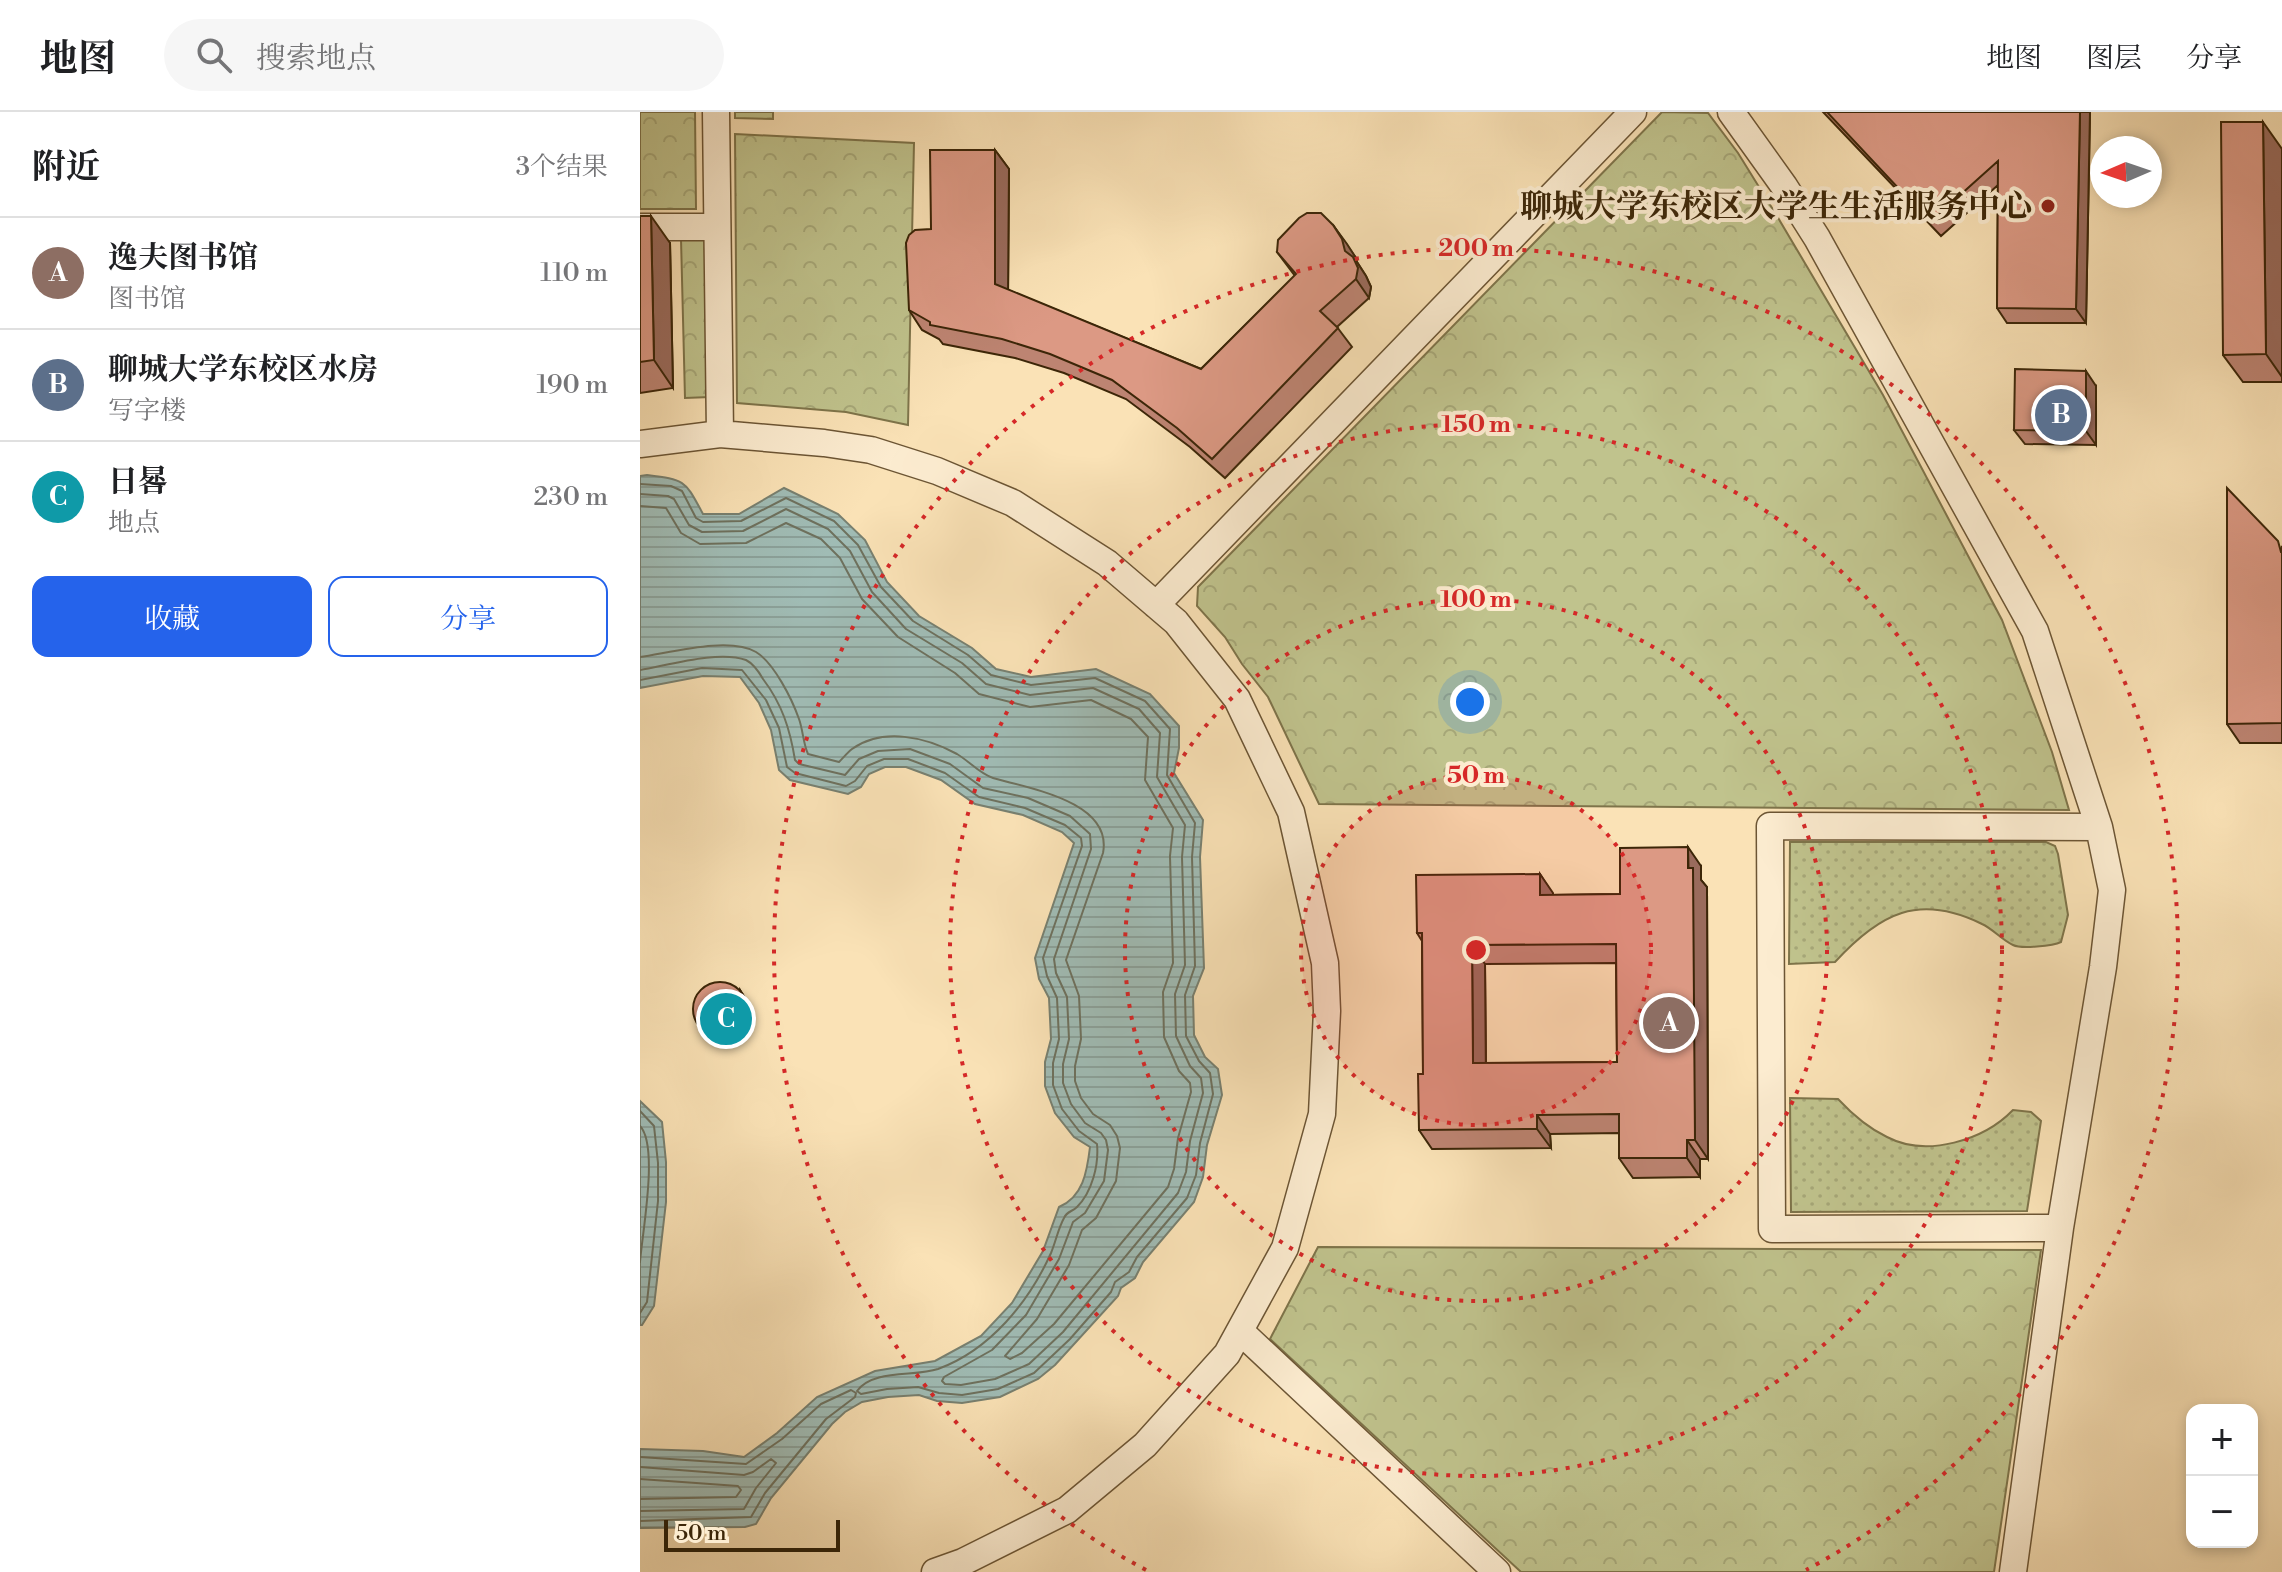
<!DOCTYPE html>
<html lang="zh">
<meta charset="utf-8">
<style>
body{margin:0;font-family:"Libre Bodoni","Noto Serif SC",serif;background:#f6f6f6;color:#202124}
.controls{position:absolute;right:24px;bottom:24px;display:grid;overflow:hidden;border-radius:16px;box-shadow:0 4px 12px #0003}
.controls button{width:72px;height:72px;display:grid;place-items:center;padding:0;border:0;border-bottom:2px solid #e0e0e0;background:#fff;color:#202124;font:40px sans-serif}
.compass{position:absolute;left:1450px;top:24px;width:72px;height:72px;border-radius:50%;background:#fff;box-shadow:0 4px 12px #0003;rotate:268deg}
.scale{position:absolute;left:24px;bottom:20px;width:176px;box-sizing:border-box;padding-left:8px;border:4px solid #3c2608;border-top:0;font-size:22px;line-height:28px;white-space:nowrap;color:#3c2608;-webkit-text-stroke:6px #fcecd0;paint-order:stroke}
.you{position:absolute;left:830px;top:590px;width:28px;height:28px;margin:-20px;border:6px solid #fff;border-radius:50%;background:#1a73e8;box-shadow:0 0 0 12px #1a73e833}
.badge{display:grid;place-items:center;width:52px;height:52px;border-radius:50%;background:#2563eb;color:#fff;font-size:26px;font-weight:700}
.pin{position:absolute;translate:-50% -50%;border:4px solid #fff;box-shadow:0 2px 8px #0006}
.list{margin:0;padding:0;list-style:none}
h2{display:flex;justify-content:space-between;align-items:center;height:104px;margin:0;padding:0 32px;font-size:34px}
h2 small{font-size:26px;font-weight:400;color:#757577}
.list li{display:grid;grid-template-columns:52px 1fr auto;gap:24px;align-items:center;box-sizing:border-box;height:112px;padding:0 32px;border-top:2px solid #e0e0e0}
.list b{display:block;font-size:30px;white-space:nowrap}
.list p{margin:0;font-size:26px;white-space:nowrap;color:#757577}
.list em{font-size:26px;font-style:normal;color:#757577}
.actions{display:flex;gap:16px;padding:24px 32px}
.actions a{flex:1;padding:18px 0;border:2px solid #2563eb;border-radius:16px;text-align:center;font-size:28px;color:#2563eb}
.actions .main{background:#2563eb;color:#fff}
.icon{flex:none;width:44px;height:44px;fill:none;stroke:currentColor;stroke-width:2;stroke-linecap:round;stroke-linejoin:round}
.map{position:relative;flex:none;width:1642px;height:1460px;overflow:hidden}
header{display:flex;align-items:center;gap:48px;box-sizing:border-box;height:112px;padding:0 40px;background:#fff;border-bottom:2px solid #e0e0e0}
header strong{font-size:38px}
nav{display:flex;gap:44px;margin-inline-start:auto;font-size:28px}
.search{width:560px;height:72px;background:#f6f6f6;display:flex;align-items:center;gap:20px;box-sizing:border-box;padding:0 28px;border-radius:44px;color:#757577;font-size:30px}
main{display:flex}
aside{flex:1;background:#fff}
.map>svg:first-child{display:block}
.grass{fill:url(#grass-dots);stroke:#7e744a;stroke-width:2}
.forest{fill:url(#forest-crowns);stroke:#7e744a;stroke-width:2}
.water{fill:url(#water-rules);stroke:#788070;stroke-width:2}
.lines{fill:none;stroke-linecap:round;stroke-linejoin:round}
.shore{stroke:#6e715e;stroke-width:2}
.street-casing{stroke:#6c5534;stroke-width:29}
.street{stroke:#fcecd0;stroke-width:26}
.wall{fill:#bd8472;stroke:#3c2608;stroke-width:2;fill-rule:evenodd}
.shaded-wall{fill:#9a6b5c;stroke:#3c2608;stroke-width:2}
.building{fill:#dc9984;stroke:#3c2608;stroke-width:2;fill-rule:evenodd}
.ring{fill:none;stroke:#d62828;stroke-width:4;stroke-dasharray:4 8}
.poi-dot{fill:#8f2418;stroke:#fcecd0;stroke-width:3}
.labels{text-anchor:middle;stroke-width:8;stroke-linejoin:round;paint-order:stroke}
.poi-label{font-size:32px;font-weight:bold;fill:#3c2608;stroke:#fcecd0;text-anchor:end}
.centre{fill:#d62828;stroke:#fcecd0;stroke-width:4}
.ring-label{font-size:24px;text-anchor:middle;font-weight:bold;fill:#d62828;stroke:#fcecd0;stroke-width:8;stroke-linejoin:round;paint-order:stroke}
</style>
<header>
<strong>地图</strong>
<div class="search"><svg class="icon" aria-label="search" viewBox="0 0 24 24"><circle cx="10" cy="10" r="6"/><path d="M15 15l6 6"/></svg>搜索地点</div>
<nav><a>地图</a><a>图层</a><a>分享</a></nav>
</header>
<main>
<aside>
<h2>附近<small>3个结果</small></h2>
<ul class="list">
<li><span class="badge" style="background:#8d6e63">A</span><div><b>逸夫图书馆</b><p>图书馆</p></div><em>110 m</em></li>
<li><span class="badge" style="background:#5c6f8a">B</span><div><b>聊城大学东校区水房</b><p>写字楼</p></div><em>190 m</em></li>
<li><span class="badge" style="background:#0f9aa8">C</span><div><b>日晷</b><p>地点</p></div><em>230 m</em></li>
</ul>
<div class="actions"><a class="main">收藏</a><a>分享</a></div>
</aside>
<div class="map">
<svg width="1642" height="1460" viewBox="0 0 1642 1460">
<defs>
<pattern id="grass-dots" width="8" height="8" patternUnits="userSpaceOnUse" patternTransform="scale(2)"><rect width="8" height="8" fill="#c0c38d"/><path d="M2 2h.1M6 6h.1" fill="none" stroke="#a6a778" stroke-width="1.8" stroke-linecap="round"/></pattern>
<pattern id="forest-crowns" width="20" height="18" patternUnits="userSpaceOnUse" patternTransform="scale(2)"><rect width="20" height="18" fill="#c0c38d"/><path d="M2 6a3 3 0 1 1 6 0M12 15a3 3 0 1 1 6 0" fill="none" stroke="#a6a778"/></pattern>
<pattern id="water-rules" width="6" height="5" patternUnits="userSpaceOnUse" patternTransform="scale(2)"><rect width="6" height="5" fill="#a0bcb5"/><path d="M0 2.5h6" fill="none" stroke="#8ba19a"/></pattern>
</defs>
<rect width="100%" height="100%" fill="#fae2b6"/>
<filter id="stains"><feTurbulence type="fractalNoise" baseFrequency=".0025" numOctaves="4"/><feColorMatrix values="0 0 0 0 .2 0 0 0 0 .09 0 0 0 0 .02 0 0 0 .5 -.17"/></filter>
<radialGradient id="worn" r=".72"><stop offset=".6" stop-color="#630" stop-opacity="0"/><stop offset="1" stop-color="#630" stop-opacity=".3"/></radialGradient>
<path class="grass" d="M1150,730H1406L1415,734L1418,742L1428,803L1421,830C1413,834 1381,837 1373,833C1362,828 1353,817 1342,812C1279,781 1240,801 1195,850L1149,852Z
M1150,986L1198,987C1212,1002 1228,1016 1247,1025C1287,1046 1344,1028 1373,998L1391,1000L1401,1009L1387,1099L1151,1100Z"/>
<path class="forest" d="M0,0H55L56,97H0Z
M95,0H133V7L95,6Z
M1022,0L1068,1L1098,41L1137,104L1243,283L1362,508L1412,640L1429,698L679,692L628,585L602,552L585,525L557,494L558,475Z
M95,22L274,31L268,313L206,300L97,291Z
M67,126L70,285L45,286L41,127Z
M678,1135L1401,1138L1354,1460H881L630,1227Z"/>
<path class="water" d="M7,363C47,368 45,369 63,402H99L144,376L198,402L225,428L247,470L279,504L332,536L356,557L391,565L456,557L510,582L539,614V636L534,661L563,708L560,745L564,856L553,884L554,923L565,945L578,957L582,983L567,1033L563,1065L554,1090L503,1150L495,1166L481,1176L478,1184L415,1253L398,1267L360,1285L322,1291L297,1289L279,1283L248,1285L222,1290L205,1300L192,1312L131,1386L116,1412L105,1415L0,1416V1337L63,1339L104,1345L137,1321L177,1285L235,1259L295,1249L341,1224L372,1191L403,1139L419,1095C443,1085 447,1060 450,1035L434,1025L415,1001L405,974V950L411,927L409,886L399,867L395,846L434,731L422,720L383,703L335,692L301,668L266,655H245L229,662L221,675L208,682L150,668L139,658L131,618L119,591L100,565L63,564L0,576V364Z
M0,989L22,1010L26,1050V1090L14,1194L2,1213H0Z"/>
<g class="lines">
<path class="shore" d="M0,372L31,374L42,379L56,406L63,410L101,409L146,386L194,409L218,433L241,475L273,509L328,543L351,563L391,573L455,566L505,589L530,617L527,663L555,711L552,745L555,854L545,883L546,924L559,949L570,961L573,982L560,1031L556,1063L547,1086L497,1145L489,1160L475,1170L471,1180L430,1227L394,1261L358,1277L322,1283L299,1281L278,1275L247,1277L221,1282L217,1279C233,1257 274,1265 298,1257C350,1238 389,1190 411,1141C416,1129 418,1117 424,1106C427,1099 432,1100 437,1095C452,1080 459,1053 457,1032L439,1019L422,997L413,973V951L419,927L417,886L407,864L403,846L442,734L441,726L425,713L385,696L339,685L305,661L268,647H244L227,654L215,669L206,674L155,661L147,655L139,616L126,588L102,558L62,556L0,568
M0,382L28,384L34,387L49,413L62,420L103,419L146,397L188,417L210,439L232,480L266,517L322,551L346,572L390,583L453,576L499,597L520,621L517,665L545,713L542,745L545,853L535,882L536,924L550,954L561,966L563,981L550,1029L546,1060L538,1081L423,1220L389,1252L355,1267L321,1273L305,1272L302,1269L304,1265L352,1238L386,1203L419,1147L433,1110L445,1101L464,1069L468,1038L466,1028L461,1021L445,1011L431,992L423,971V952L429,927L427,885L416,861L414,847L451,737L450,722L430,704L388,686L343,676L310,652L270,637L238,639L219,647L205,663L159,652L155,648C150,617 142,592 123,567C119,560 114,552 106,548C79,538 29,553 0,558
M0,394L26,396L41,421L60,432L106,431L146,411L181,427L200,446L222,487L258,525L315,561L339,582L390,595L451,588L491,607L508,625L505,668L533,716L530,744L533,851L523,880L524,925L539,959L550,971L551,980L538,1026L534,1057L528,1075L414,1212L382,1241L370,1247L365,1244L397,1207L429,1153L442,1118L456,1106L476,1069L480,1036L477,1024L470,1013L453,1002L441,986L435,969V954L441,927L439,884L426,848L463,741C473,689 387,676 353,666C340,662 329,649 317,642C286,625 243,615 212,637C207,641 203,646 199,650L168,642C163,631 163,618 159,607C152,587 134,551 116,540C89,524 29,541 0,545
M0,999L14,1014L18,1051V1089L7,1190L0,1201
M0,1014C19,1034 2,1122 0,1150
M0,1345L106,1352L142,1327L181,1292L211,1278L216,1281L215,1285L186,1307L125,1381L111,1405L0,1409
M0,1355L104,1363L113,1360L131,1347L136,1351L116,1376L104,1397L0,1399
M0,1367L98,1374L101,1378L96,1385L0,1387"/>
<defs>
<path id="street" d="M76,0L80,322
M1091,0L1144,74L1177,126L1395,519L1459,715L1472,778L1463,855L1420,1116L1373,1460
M0,115H77
M0,332L80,322L184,331L231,338L297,359L373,391L467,451L536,510L597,587L651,700L685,851L687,899L682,1002L645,1136L587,1242L505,1333L427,1398L323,1450L295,1460
M516,493L993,0
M1420,1116L1132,1117L1130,714L1459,715
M600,1219L857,1460"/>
</defs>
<use href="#street" class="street-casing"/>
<use href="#street" class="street"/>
</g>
<path class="wall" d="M1183,0H1450L1446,211H1367L1357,196L1358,73L1301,124Z
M1642,37V270H1603L1583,243Z
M355,38L369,57L368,178L561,257L655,164L637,140L693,113L716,146L717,150L726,164L731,175L729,186L697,215L712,235L585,366L550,335L486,287L424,261L375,246L303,232L299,227L282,218L269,198Z
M0,104L30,131L33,276L0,281Z
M1456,274V333L1385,332L1374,318Z
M1642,434V631H1600L1587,612Z
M1061,754V768L1067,775L1068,1047H1060V1065L993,1066L979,1046V1021L910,1022L911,1036L792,1037L779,1018L783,962L782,829L777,821L900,762L913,783L980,782ZM976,851L977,950L846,951L845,852Z
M100,878L114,901L113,915L105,927L92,934L78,933L66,926L59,916Z"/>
<path class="shaded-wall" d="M1440,0H1450L1446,211L1436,197Z
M1623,10L1642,37V265L1626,242Z
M355,38L369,57L368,191L355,172Z
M11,104L30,131L33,276L14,248Z
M693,113L707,132L716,146L717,150L726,164L731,175L729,186L716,167Z
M1446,259L1456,274V333L1446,319Z
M1048,735L1061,754V768L1067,775L1068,1047L1055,1028Z
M900,762L913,781V802L900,783Z
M832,833L845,852L846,971L833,951Z
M100,878L114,901L113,915L105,927L98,917Z
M897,1003L910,1022L911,1036L897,1017Z
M1047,1028L1060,1047V1065L1047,1046Z"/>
<path class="building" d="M1187,0H1440L1436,197L1357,196L1358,49L1290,110Z
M1581,10H1623L1626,242L1583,243Z
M290,38H355V172L561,257L656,162L637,140L638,128L659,106L667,101H681L693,113L702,127L705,139L713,145L718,156L716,167L680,199L698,216L572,347L537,316L472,268L410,242L362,227L290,213V210L269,198L266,131L269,123L275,118L291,117Z
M0,104H11L14,248L0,250Z
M1375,257L1446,259V319L1374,318Z
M1587,376L1638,429L1641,440H1642V611L1587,612Z
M1048,735V756H1053L1055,1028H1047V1046H979V1002L897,1003V1017L779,1018L778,962H783L782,821H777L776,763L900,762V783L980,782V736ZM976,832L977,950L833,951L832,833Z
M53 897a27 27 0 1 1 54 0a27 27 0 1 1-54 0Z"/>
<circle cx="836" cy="838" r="175" fill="#d62828" fill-opacity=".12"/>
<g class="ring">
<circle cx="836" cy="838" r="175"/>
<circle cx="836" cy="838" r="351"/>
<circle cx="836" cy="838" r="526"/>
<path d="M506 1458A702 702 0 1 1 1166 1458"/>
</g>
<circle class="poi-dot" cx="1408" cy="94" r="8"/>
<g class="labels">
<g class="poi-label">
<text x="1392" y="105">聊城大学东校区大学生生活服务中心</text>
</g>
</g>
<circle cx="836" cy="838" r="12" class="centre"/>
<g class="ring-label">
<text x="836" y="144">200 m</text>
<text x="836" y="320">150 m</text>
<text x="836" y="495">100 m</text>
<text x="836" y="671">50 m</text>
</g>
<rect width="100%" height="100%" filter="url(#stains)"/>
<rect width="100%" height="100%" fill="url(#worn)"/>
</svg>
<div class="controls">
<button>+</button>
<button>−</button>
</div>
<svg class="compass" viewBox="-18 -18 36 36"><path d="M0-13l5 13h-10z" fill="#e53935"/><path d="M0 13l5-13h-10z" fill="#757577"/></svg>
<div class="scale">50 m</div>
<div class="you"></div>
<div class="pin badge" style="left:1029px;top:911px;background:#8d6e63">A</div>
<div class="pin badge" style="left:1421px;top:303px;background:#5c6f8a">B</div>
<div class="pin badge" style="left:86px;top:907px;background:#0f9aa8">C</div>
</div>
</main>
